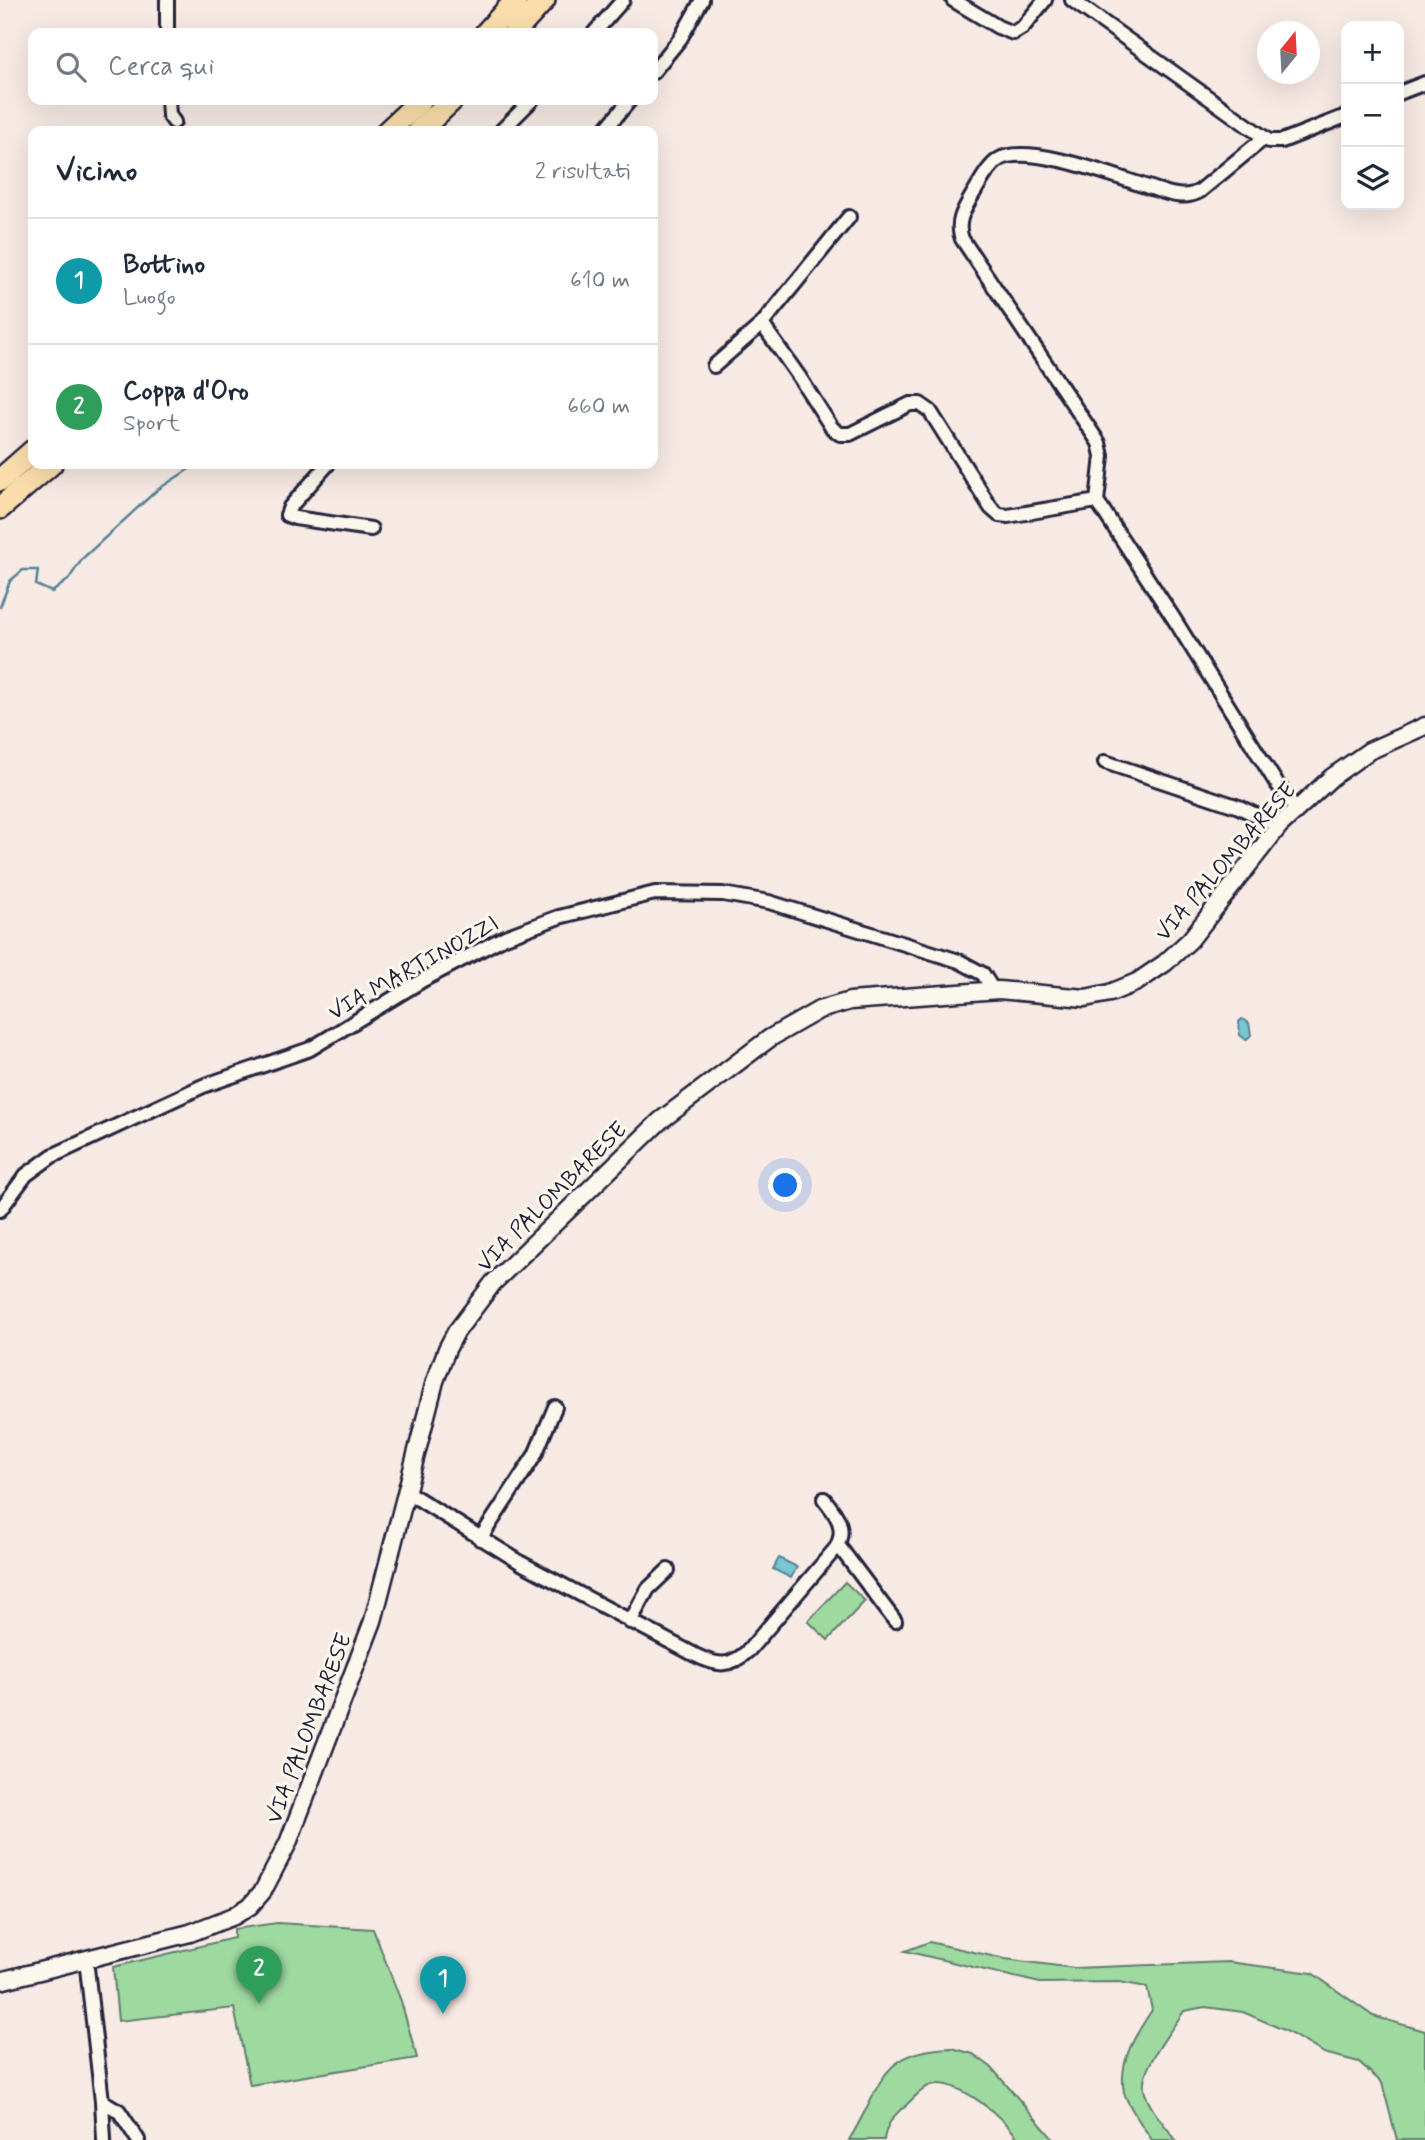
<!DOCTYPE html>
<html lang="it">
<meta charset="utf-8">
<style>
body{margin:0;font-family:Mynerve,sans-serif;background:#f2f2f3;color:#1f2937}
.controls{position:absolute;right:21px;top:21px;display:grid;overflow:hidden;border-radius:14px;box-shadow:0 7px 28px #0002}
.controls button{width:63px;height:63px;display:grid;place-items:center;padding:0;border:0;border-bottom:2px solid #e0e1e3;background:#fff;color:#1f2937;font:35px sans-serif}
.compass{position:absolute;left:1257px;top:21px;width:63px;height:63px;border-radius:50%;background:#fff;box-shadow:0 7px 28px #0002;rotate:18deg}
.you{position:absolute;left:786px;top:1186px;width:24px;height:24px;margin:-18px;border:5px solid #fff;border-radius:50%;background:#1a73e8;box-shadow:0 0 0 10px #1a73e833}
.badge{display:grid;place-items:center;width:46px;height:46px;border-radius:50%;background:#2563eb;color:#fff;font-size:23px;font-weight:700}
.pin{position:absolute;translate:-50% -58px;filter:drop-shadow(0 2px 4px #0008)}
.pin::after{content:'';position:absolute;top:37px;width:24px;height:21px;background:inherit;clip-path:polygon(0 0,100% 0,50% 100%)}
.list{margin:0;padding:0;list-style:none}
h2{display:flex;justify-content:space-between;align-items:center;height:91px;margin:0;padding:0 28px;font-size:30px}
h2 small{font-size:23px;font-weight:400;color:#747a83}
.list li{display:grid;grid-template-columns:46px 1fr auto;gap:21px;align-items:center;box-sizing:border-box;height:126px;padding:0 28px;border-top:2px solid #e0e1e3}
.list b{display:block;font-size:26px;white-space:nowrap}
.list p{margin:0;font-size:23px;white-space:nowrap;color:#747a83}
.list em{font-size:23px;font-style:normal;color:#747a83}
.icon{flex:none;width:38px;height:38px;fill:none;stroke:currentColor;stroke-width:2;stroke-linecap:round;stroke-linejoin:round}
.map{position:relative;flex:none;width:1425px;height:2140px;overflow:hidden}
.search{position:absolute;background:#fff;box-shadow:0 7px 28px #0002;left:28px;top:28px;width:630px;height:77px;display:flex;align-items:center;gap:18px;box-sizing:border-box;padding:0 24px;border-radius:14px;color:#747a83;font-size:26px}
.panel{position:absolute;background:#fff;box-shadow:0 7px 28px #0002;left:28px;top:126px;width:630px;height:343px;border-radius:14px}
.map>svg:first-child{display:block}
.green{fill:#9ed9a0;stroke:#607e6e;stroke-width:2}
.water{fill:#77c6d2;stroke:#558496;stroke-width:2}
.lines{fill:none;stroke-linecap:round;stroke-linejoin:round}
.stream{stroke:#558496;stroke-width:2.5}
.street-casing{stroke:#22223b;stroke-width:18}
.secondary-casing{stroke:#22223b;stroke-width:21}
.highway-casing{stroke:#22223b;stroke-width:26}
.street{stroke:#fbf7ec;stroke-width:12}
.secondary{stroke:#fbf7ec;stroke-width:16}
.highway{stroke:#faddab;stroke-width:21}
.labels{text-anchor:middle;stroke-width:6;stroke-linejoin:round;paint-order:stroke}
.street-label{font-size:23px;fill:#22223b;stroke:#fbf7ec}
</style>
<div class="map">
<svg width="1425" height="2140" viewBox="0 0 1425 2140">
<rect width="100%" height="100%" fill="#f7e9e4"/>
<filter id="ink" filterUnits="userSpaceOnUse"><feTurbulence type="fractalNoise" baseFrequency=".0143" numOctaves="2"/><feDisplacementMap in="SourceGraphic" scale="14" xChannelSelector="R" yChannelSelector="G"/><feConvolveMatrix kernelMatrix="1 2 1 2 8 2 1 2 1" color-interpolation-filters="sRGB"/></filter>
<g filter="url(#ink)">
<path class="green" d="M845,1582L865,1601L828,1640L808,1621Z
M277,1923L373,1929L401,2001L417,2058L250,2085L234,2008L118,2021L113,1967L234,1938V1929Z
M929,1942L1005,1959L1074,1968L1228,1962L1312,1973L1373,2016L1425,2031V2140H1397L1382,2083L1359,2062L1324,2053L1284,2030L1243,2012L1205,2007L1184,2011C1173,2028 1140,2069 1144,2089C1148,2108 1165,2125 1176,2140H1152C1144,2128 1127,2105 1124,2092C1118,2061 1136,2034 1152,2010L1147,1987L1119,1982L1040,1983L905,1951Z
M952,2048L973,2054L991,2067L1054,2140H1019C1006,2119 957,2077 931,2085C923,2087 913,2099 906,2105C894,2115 886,2124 884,2140H849C882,2088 877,2050 952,2048Z"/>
<path class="water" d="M1242,1019L1249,1023L1251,1035L1246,1040L1240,1035L1239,1022Z
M779,1558L797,1567L791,1578L773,1569Z"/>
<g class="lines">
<path class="stream" d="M0,607L10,581L23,570H38L36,585L52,592L68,580L83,558L157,490L197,464"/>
<defs>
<path id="street" d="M167,0V33
M953,0L998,27L1013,33L1023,27L1045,0
M1072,0L1269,141H1282L1346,116
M594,33L623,0
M653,72L680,39L702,0
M1399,93L1425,83
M168,100L169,115L174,122
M501,131L532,100
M604,131L630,100
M849,217L762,324L800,378L832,428L840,434H850L910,404H920L930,411L991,508L999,515L1008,516L1097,501L1102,456L1099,443L962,239C955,222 965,208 973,194C980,183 987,168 998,160C1026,142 1117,177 1148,187C1165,192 1183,201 1200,191L1263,139
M714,366L762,324
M328,464L290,507L287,515L295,518L371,529
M1097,501L1174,619L1275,781L1296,809
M1105,762L1239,807L1279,826
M0,1210L26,1175L52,1156L203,1086L310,1049L423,980L505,937L559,917L655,893L723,894L769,902L959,961L983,974L993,990
M407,1492L523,1564L695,1655C717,1666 730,1668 749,1650L836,1548C847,1528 837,1515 824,1499
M480,1539L535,1455L555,1407
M838,1545L895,1621
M630,1622L648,1589L668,1570
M86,1959L102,2101L104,2140
M102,2101L119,2111L138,2140"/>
<path id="secondary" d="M0,1981L190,1933L234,1916L250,1906L263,1891L288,1843L373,1621L435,1381L447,1349L456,1332L493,1283L660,1121L770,1038L819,1010L850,1001L999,990L1085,998L1110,993L1137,982L1165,963L1190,940L1279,826L1332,777L1369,751L1425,726"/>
<path id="highway" d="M486,33L516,0
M514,33L544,0
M388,131L421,100
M419,131L452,100
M0,480L33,451
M0,508L51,464"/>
</defs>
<use href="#street" class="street-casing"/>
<use href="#secondary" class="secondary-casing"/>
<use href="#highway" class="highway-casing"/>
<use href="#street" class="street"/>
<use href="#secondary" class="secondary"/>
<use href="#highway" class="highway"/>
</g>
</g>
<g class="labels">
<g class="street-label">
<text transform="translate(1225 861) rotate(-49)" y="8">VIA PALOMBARESE</text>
<text transform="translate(413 967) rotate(-29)" y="8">VIA MARTINOZZI</text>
<text transform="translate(551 1196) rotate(-45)" y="8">VIA PALOMBARESE</text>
<text transform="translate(308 1728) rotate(-69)" y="8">VIA PALOMBARESE</text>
</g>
</g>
</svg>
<div class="controls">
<button>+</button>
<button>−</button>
<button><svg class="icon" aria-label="layers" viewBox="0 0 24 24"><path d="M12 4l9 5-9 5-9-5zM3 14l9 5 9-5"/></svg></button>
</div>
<svg class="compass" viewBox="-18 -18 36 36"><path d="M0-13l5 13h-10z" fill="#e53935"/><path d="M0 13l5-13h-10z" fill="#747a83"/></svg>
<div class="you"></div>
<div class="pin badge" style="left:443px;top:2014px;background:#0f9aa8">1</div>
<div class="pin badge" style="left:259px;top:2004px;background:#2e9e5b">2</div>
<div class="search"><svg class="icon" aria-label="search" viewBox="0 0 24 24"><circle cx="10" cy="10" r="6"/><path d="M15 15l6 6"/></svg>Cerca qui</div>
<section class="panel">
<h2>Vicino<small>2 risultati</small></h2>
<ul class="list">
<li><span class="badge" style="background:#0f9aa8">1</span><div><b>Bottino</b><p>Luogo</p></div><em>610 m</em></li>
<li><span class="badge" style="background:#2e9e5b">2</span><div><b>Coppa d'Oro</b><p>Sport</p></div><em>660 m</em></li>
</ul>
</section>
</div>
